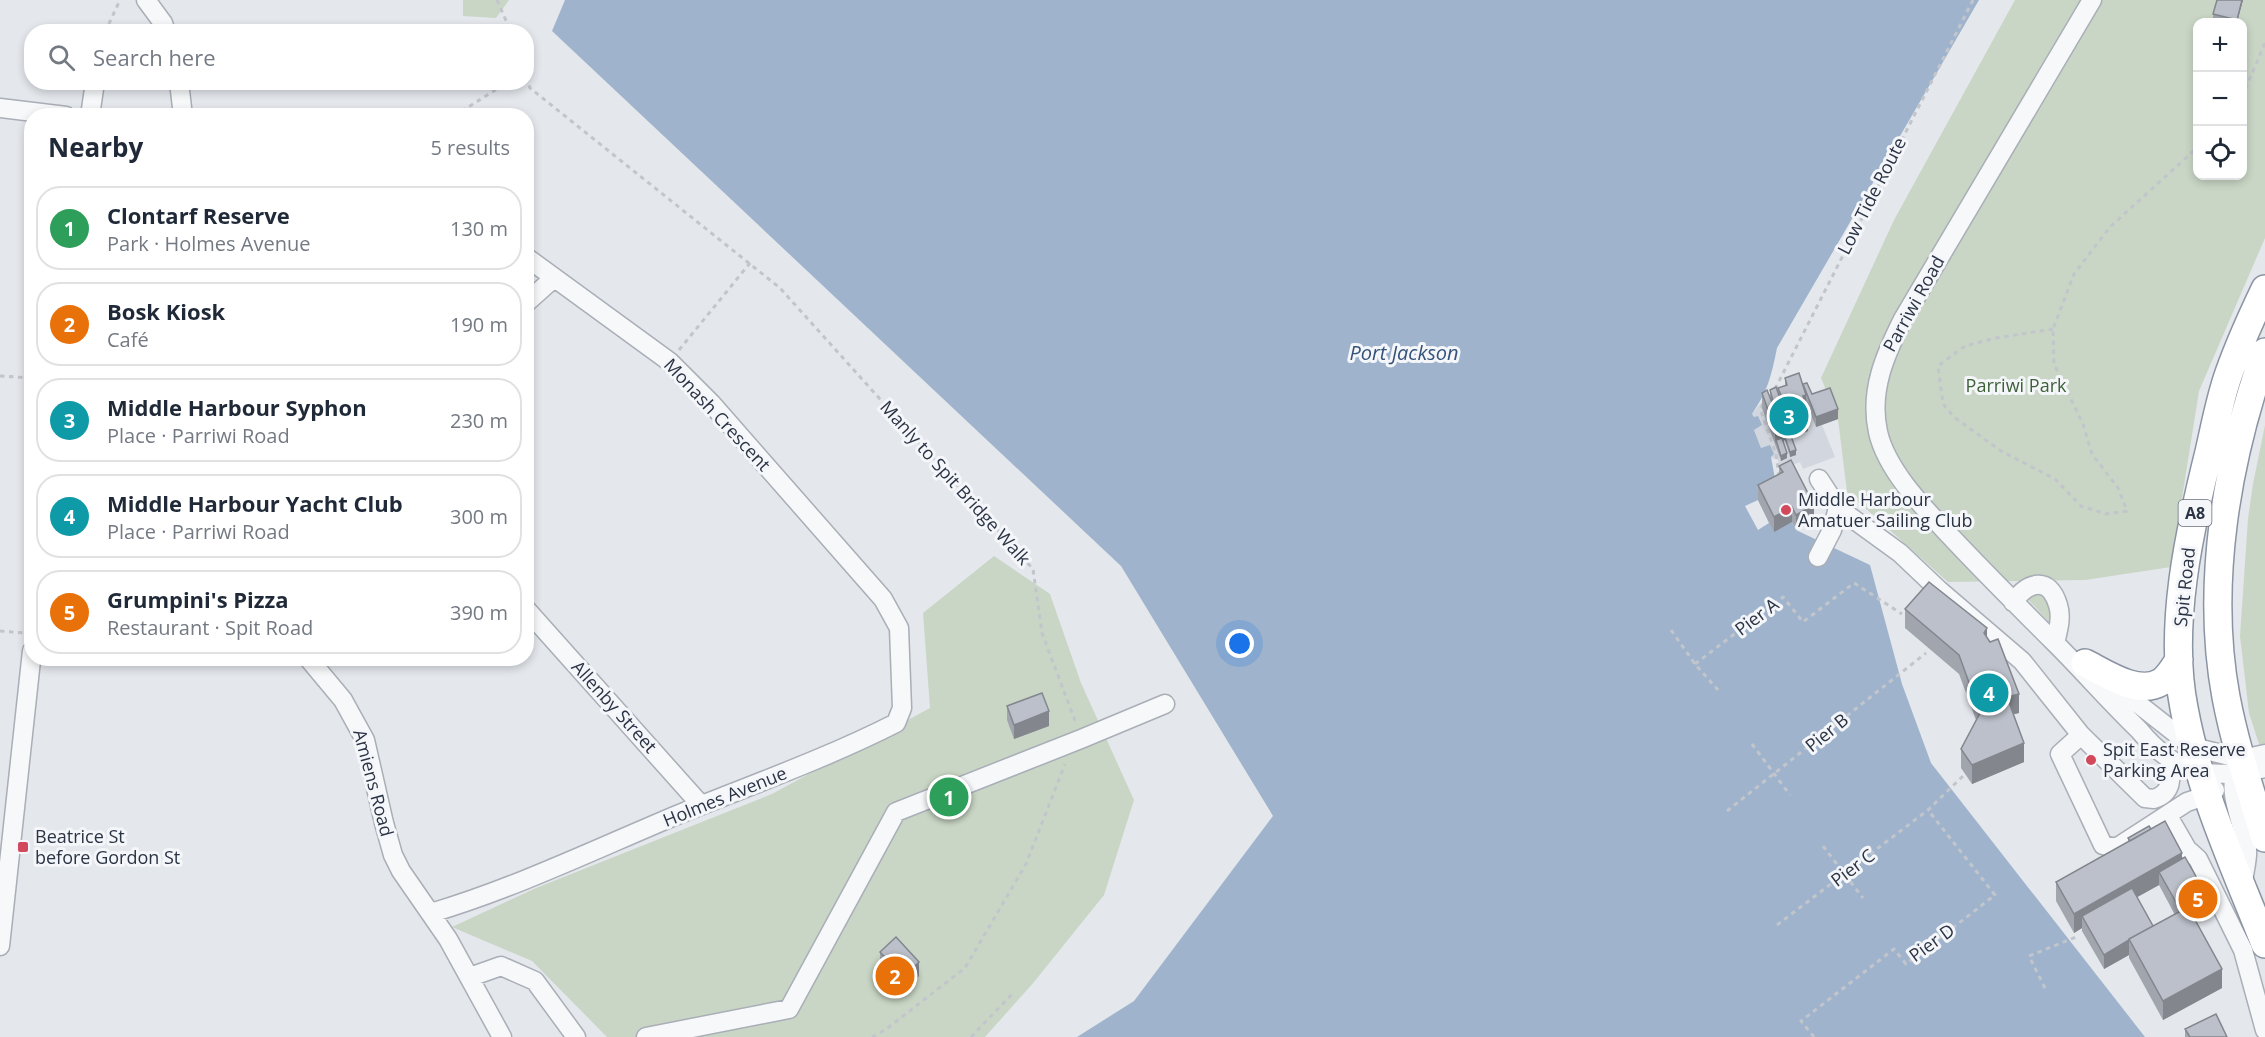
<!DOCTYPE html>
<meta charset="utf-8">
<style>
body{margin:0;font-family:"Open Sans",sans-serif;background:#f6f6f7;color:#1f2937}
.controls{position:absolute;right:18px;top:18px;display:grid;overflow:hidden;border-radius:12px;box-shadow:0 3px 9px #0003}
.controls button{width:54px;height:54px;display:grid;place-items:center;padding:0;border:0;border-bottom:2px solid #e0e1e3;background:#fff;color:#1f2937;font:30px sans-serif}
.you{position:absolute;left:1240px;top:644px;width:21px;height:21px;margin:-15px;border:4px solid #fff;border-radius:50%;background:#1a73e8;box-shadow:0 0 0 9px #1a73e833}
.badge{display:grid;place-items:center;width:39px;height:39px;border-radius:50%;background:#d1495b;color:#fff;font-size:20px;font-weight:700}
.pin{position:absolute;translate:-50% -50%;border:3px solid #fff;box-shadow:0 2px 6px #0006}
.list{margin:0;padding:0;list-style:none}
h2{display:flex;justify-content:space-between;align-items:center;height:78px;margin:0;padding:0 24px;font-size:26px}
h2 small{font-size:20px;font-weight:400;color:#747a83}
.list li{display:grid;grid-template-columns:39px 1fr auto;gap:18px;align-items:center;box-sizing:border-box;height:84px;margin:0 12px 12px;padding:0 12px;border:2px solid #e0e1e3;border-radius:24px}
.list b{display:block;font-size:22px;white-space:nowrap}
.list p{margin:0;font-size:20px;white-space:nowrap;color:#747a83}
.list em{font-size:20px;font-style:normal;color:#747a83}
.icon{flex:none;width:33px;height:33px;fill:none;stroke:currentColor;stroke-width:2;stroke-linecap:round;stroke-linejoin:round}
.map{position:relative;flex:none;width:2265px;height:1037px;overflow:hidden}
.search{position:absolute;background:#fff;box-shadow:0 3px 9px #0003;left:24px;top:24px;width:510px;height:66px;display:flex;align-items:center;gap:15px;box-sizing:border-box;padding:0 21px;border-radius:24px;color:#747a83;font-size:22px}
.panel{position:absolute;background:#fff;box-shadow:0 3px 9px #0003;left:24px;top:108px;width:510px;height:558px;border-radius:24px}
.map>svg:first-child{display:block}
.built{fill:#d2d6de}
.green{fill:#c9d6c5;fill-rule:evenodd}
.water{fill:#9fb4cc}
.pier{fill:#e4e7ec}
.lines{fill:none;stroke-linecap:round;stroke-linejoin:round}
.minor-casing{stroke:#a9aeb7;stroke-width:21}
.highway-casing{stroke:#8b94a3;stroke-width:30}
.path{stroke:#c2c5cb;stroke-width:3;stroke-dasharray:4.5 4.5;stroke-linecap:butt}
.minor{stroke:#f7f8fa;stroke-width:18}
.highway{stroke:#fff;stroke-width:27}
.wall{fill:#a1a5ae;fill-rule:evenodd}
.shaded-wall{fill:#83868d}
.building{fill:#bbc0ca;stroke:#83868d;stroke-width:1.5}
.poi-dot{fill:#d1495b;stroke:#f4f6f9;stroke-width:2}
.labels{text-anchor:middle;stroke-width:6;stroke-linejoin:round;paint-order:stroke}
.shield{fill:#f4f6f9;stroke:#676e7b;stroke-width:1.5}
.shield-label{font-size:16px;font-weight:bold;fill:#2b3445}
.street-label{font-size:18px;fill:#2b3445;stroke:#f4f6f9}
.park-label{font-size:18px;fill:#3f6138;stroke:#f4f6f9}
.poi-label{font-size:18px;fill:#2b3445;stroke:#f4f6f9;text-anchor:start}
.water-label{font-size:20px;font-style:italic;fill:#34527a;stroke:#f4f6f9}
</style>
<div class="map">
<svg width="2265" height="1037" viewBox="0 0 2265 1037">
<rect width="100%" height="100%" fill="#e4e7ec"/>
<path class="built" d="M1785,393L1815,403L1830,398L1838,419L1822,425L1835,457L1803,469L1800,462L1780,470L1778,460L1772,458L1769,446L1761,448L1754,430L1761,425L1752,414L1761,403Z"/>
<path class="green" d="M463,0H509L496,18L463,16Z
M2015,0H2265V238L2199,391L2171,567L2085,580L1948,582L1847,492L1838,419L1821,378L1894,220ZM2198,22H2242V176H2198Z
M2265,425V773L2259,744L2249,713L2240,636L2248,519L2253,484Z
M994,556L1050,594L1081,683L1134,800L1104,895L1034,982L985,1037H607L532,961L452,927L536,888L772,794L930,708L923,613Z
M2033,591L2046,595L2051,608L2050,623L2025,596Z"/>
<path class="water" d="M565,0H1979L1777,348C1771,377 1768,390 1752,414L1754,417L1758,416L1762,425L1754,430L1761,448L1770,445L1774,454L1771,457L1776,484L1774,531L1792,522L1796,530L1870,565L1902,684L1931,763L2145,1037H1077L1134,1001L1273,816L1121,566L552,31Z"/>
<path class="pier" d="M1758,500L1769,523L1758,530L1745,506Z"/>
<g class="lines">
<defs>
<path id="minor" d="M146,0L163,23L166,32
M2092,0L1903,319C1885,355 1869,391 1878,432C1887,472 1927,511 1954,540C1987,575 2022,610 2056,644C2084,672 2110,702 2139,730C2176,775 2209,781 2265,768
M179,82L183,116
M0,108L66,116
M90,116L95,82
M526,303L554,278
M1819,479L1838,508L1900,553L1939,590L2022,661L2081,735L2145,798L2154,799C2173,793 2171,778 2170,761
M1818,557L1832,530L1838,508
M2013,602C2028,582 2049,575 2058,605C2062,617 2058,631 2055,643
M526,609L701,805
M308,658L343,700L365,740L384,823L393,855L401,871L448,939L502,1037
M2113,684L2193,747L2242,759L2265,754
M2081,735L2060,754L2103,845L2116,848L2187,802L2208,795L2215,790
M2238,765C2225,793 2244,822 2247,849C2248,859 2244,872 2243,882
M2168,816L2187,849L2198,859L2243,950L2265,1030
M431,913C515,888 596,849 677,815C751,785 825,759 896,723L902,708L899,628L883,599L711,403L670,362L526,257
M0,946L32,651
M470,977L501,966L535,981L576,1037
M646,1037L789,1009L896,812L1081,739L1165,704"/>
<path id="highway" d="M2265,289C2252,316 2239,345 2229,373C2220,398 2215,426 2209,452C2189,532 2168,627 2184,708C2199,790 2235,868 2265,944
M2265,352C2227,459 2205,584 2226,697C2235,745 2251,792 2265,838
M2085,663C2105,673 2138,696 2161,682C2169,677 2174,667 2179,660"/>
</defs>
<use href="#minor" class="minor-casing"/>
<use href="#highway" class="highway-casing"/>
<path class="path" d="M497,0L511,32
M105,32L120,0
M526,77L530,88L780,288L1033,569L1042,633L1076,723
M2242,97L2265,43
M454,116L508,82
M2053,329L1996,338L1965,346L1938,366L1943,404L1954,417L2001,451L2055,479L2081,506L2106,514L2127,511L2118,488L2092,454L2083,424L2054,364L2053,329L2074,274L2110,227L2198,147
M679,350L750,263
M0,376L32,378
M1775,389L1973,0
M1763,404L1760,409L1776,454L1779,476
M1671,630L1695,664L1718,690
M0,631L24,633
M1695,664L1783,597L1803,622L1854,583L1902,614
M1752,744L1790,795
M1727,811L1926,653
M1823,846L1863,898
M1777,925L1928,810L1963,776
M2045,988L2029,956L2076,937
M872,1037L885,1030L965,968L1026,864L1065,764
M971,1037L1012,994
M1814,1037L1801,1021L1894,949L1906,964L1995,895L1928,810"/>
<use href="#minor" class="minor"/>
<use href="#highway" class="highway"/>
</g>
<path class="wall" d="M2243,0L2237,22H2227L2213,19V14Z
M1785,378L1803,385L1838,419L1816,427L1806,402V409H1805L1808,431L1792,437L1796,455L1790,457L1785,440L1783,441L1787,458L1781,461L1762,408V393L1770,397V390L1778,394V388L1785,386Z
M1779,466L1814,520L1796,530L1792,522L1774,532L1758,500V485L1779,474Z
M1905,609L1987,638L2019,713L2013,714L2024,762L1972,784L1961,768V749L1976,720L1959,674L1905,628Z
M1007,706L1049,726L1014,739L1007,720Z
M2151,829L2182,859L2207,911L2194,918L2222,988L2163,1020L2129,958V955L2104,969L2082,931V928L2074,933L2056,901V882L2128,842V838ZM2159,885L2175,915L2153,926L2137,897Z
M880,952L919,976L904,991L880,967Z
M2185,1029L2227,1037H2185Z"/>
<path class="shaded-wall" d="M2242,0H2243L2237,22V20Z
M1806,395V409H1805L1802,417L1803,396Z
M1838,409V419L1816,427V417Z
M1808,417V431L1786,440L1785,438V440L1777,443L1776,440L1775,444V430Z
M1796,450V455L1790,457V452Z
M1787,453V458L1781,461V456Z
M1814,505V520L1796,530V515Z
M1792,507V522L1774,532V517Z
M1987,628V647L1984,633Z
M2019,694V713L2007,716V697Z
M1049,711V726L1014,739V725Z
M2024,743V762L1972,784V765Z
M2182,853V872H2159V885L2087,925L2082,916V928L2074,933V914Z
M2207,896V911L2181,925V911Z
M2129,940V955L2104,969V955Z
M919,962V976L904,991V977Z
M2222,969V988L2163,1020V1001Z"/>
<path class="building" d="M2217,0H2242L2237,20L2213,14Z
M1799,373L1806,395L1803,396L1805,402L1802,403L1808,417L1775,430L1762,393L1767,390L1773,405L1774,404L1770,390L1776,387L1781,401L1783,400L1778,388L1787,385L1785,378Z
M1807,383L1812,394L1830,388L1838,409L1816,417L1803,384Z
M1791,436L1796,450L1790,452L1785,438Z
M1782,438L1787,453L1781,456L1776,440Z
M1791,460L1814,505L1796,515L1792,507L1774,517L1758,485L1783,472L1779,466Z
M1929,582L1987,628L1984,633L1990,642L1998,639L2019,694L2007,697L2024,743L1972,765L1961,749L1980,713L1959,655L1905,609Z
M1042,693L1049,711L1014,725L1007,706Z
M2165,821L2182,853L2074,914L2056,882Z
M2149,826L2151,829L2130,841L2128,838Z
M2185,857L2207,896L2181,911L2159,872Z
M2132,888L2153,926L2129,939V940L2104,955L2082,916Z
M2188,907L2222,969L2163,1001L2129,939Z
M896,937L919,962L904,977L880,952Z
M2216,1014L2227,1037H2190L2185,1029Z"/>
<g class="poi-dot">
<circle cx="1786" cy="510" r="6"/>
<circle cx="2091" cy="760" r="6"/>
<rect x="17" y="841" width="12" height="12" rx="3"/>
</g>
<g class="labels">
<rect class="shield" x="2178.5" y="500" width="33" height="26" rx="4.5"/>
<g class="shield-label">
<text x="2195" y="519">A8</text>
</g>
<g class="street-label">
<text transform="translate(1872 196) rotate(-63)" y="6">Low Tide Route</text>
<text transform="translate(1914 304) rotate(-61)" y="6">Parriwi Road</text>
<text transform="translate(717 415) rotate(47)" y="6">Monash Crescent</text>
<text transform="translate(955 483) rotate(48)" y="6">Manly to Spit Bridge Walk</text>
<text transform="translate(2185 587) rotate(-84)" y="6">Spit Road</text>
<text transform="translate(1757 617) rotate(-37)" y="6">Pier A</text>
<text transform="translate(614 707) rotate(48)" y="6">Allenby Street</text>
<text transform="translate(1827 733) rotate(-39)" y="6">Pier B</text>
<text transform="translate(373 783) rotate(75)" y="6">Amiens Road</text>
<text transform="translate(725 797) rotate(-22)" y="6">Holmes Avenue</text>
<text transform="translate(1853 868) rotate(-37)" y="6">Pier C</text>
<text transform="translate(1932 943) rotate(-36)" y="6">Pier D</text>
</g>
<g class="park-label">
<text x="2016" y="392">Parriwi Park</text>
</g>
<g class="poi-label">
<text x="1798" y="506">Middle Harbour<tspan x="1798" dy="21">Amatuer Sailing Club</tspan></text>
<text x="2103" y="756">Spit East Reserve<tspan x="2103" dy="21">Parking Area</tspan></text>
<text x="35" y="843">Beatrice St<tspan x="35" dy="21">before Gordon St</tspan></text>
</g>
<g class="water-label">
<text x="1404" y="360">Port Jackson</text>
</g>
</g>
</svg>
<div class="controls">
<button>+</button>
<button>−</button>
<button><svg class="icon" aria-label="locate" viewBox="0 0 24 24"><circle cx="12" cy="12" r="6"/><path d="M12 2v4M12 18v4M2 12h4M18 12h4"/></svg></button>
</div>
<div class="you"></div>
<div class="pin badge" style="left:949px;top:797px;background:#2e9e5b">1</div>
<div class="pin badge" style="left:895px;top:976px;background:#e8710a">2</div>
<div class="pin badge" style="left:1789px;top:416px;background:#0f9aa8">3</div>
<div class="pin badge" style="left:1989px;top:693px;background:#0f9aa8">4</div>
<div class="pin badge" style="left:2198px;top:899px;background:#e8710a">5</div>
<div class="search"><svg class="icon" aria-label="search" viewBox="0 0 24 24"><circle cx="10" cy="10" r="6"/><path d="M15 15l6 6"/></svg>Search here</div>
<section class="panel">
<h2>Nearby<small>5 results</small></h2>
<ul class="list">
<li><span class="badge" style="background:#2e9e5b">1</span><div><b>Clontarf Reserve</b><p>Park · Holmes Avenue</p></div><em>130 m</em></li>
<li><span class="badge" style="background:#e8710a">2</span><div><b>Bosk Kiosk</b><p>Café</p></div><em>190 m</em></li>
<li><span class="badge" style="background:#0f9aa8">3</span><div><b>Middle Harbour Syphon</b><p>Place · Parriwi Road</p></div><em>230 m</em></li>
<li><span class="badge" style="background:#0f9aa8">4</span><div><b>Middle Harbour Yacht Club</b><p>Place · Parriwi Road</p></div><em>300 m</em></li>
<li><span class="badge" style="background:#e8710a">5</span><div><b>Grumpini's Pizza</b><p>Restaurant · Spit Road</p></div><em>390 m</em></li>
</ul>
</section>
</div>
